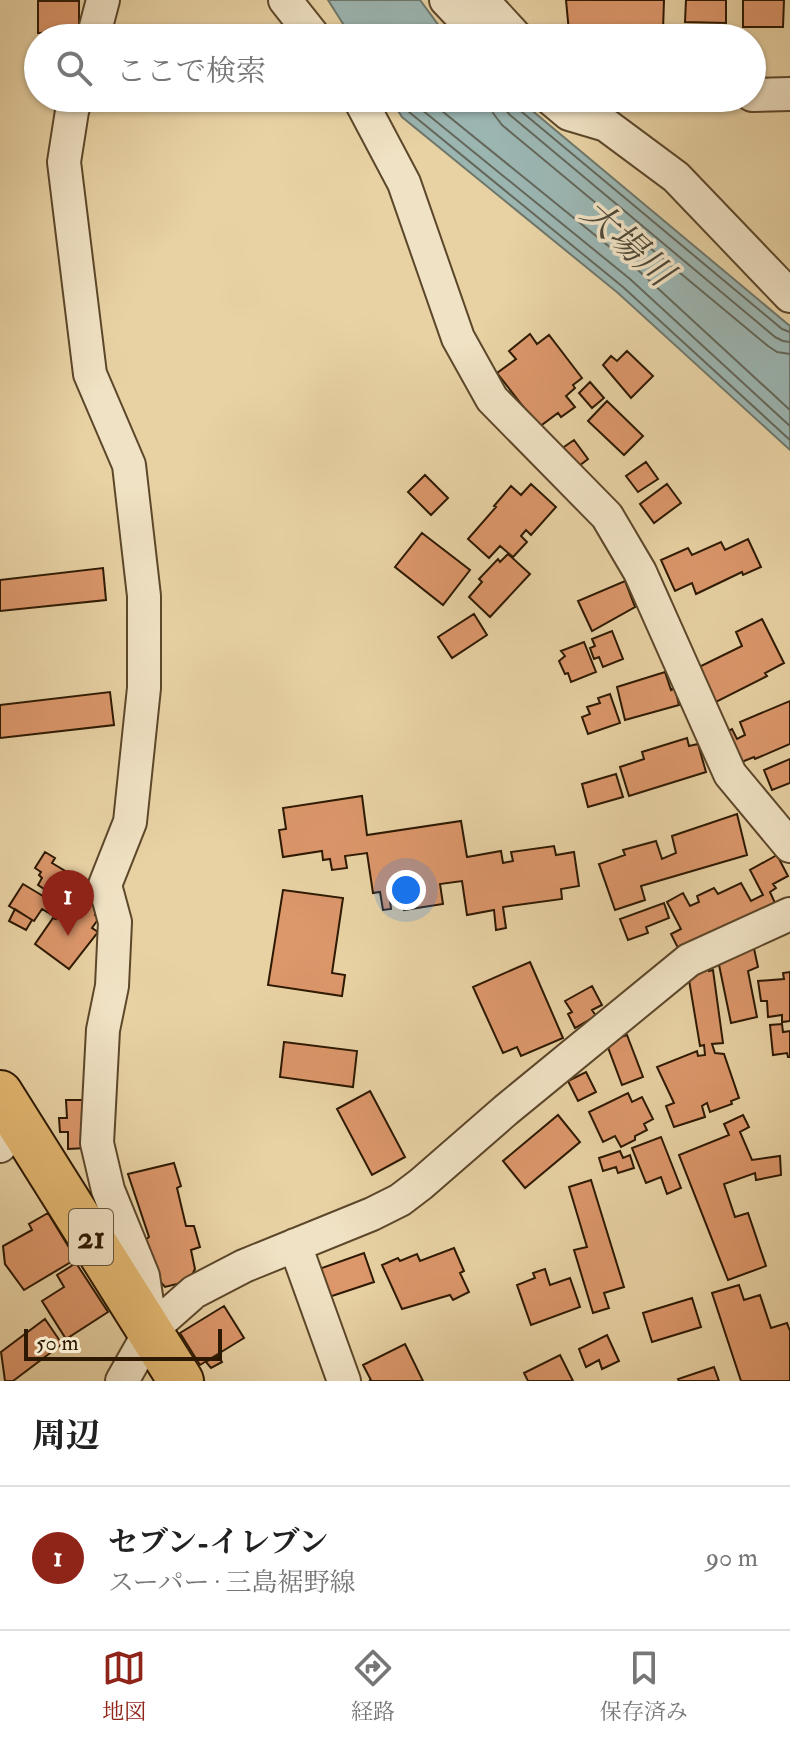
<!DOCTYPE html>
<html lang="ja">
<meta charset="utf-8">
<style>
body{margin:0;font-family:"IM FELL Double Pica","Noto Serif JP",serif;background:#f6f6f6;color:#222}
.scale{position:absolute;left:24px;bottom:20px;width:198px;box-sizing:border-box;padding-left:8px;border:4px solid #2d1902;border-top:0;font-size:22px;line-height:28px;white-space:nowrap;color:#2d1902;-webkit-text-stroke:6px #f0e2c4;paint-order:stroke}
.you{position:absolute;left:406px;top:890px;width:28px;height:28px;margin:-20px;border:6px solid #fff;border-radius:50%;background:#1a73e8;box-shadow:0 0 0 12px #1a73e833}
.badge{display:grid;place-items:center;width:52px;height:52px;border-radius:50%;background:#8f2418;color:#fff;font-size:26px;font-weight:700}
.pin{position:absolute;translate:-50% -66px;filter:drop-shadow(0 2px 4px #0008)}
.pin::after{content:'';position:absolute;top:42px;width:28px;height:24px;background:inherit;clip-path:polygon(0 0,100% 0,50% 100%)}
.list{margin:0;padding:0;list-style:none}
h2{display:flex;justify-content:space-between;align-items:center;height:104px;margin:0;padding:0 32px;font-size:34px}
h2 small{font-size:26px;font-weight:400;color:#767676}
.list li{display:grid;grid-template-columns:52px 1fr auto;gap:24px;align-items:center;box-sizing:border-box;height:144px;padding:0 32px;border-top:2px solid #e0e0e0}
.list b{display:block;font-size:30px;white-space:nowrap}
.list p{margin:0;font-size:26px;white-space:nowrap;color:#767676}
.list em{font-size:26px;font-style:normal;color:#767676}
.icon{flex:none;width:44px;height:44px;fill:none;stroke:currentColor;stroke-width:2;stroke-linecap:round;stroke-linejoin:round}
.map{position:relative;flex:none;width:790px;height:1381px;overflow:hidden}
.search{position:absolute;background:#fff;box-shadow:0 2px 6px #0004;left:24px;right:24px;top:24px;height:88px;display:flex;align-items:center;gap:20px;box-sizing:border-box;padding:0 28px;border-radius:44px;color:#767676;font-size:30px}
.sheet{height:248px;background:#fff}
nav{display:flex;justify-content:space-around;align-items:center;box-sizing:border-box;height:112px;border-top:2px solid #e0e0e0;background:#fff;font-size:22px;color:#767676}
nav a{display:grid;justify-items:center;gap:4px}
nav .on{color:#8f2418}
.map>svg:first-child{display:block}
.water{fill:#9bb5b1;stroke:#6f776b;stroke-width:2}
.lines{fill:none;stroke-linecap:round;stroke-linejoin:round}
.shore{stroke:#64675a;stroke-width:2}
.building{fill:#dc976b;stroke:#2d1902;stroke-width:2}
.street-casing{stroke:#5c472a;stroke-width:36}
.primary-casing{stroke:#2d1902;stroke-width:48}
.street{stroke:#f0e2c4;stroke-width:32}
.primary{stroke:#e4b972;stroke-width:44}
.labels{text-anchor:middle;stroke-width:7;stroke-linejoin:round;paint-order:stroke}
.shield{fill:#f0e2c4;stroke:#68553c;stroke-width:2}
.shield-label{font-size:32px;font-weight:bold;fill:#2d1902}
.water-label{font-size:36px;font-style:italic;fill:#4e4837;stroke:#f0e2c4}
</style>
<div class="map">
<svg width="790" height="1381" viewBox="0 0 790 1381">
<rect width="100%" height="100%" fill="#e8d2a4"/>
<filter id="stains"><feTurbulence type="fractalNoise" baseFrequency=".0025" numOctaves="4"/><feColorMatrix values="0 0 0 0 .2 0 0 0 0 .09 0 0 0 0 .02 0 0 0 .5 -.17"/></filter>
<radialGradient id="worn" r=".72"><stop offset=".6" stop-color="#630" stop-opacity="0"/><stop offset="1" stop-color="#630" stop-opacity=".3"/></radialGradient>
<path class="water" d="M328,0H420L448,38H352Z
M390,98H517L790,326V450L618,293L402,117Z"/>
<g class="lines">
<path class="shore" d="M399,98L409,112L623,287L790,440
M411,98L416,105L630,279L790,426
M426,98L638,270L790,410
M491,98L493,113L502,125L768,346L777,352L790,354
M503,98L504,108L510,115L775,337L783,341L790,342
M513,98L516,107L782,329L790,332"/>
</g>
<path class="building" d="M566,0H664L663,31L569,32Z
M686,0H726V23L685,22Z
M743,0H784L783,27H743Z
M38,1H79V32L38,33Z
M530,334L537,344L549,335L582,378L573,385L575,388L566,396L575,407L561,417L558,413L539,427L497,373L516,359L509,351Z
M627,351L653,376L631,398L603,365L611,356L617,361Z
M590,382L604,398L592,408L579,393Z
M607,401L643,436L624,455L588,421Z
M574,440L588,459L575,469L561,449Z
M646,462L658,479L638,492L626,476Z
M425,475L448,498L431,515L408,492Z
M531,484L556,507L531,535L526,530L521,536L527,542L513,557L500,546L489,558L468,539L496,507L494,506L511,486L521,495Z
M667,484L681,503L654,523L640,504Z
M422,533L470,570L443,605L395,567Z
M748,539L761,567L743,575L742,572L696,594L692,583L675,591L661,560L688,548L692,555L721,542L725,550Z
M508,554L530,574L490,617L469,597L482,582L479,579L498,559L500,562Z
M103,568L106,600L0,611V580Z
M625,581L635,607L592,631L578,601Z
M474,614L487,635L452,658L438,637Z
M762,619L784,663L765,673L767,676L712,704L695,669L742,646L736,632Z
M612,631L623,659L603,667L599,657L594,659L590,648L595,646L592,639Z
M584,642L596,672L571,682L568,673L565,674L559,661L565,656L561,651Z
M665,672L671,690L675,688L679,705L625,720L617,687Z
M110,692L114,725L0,738V705Z
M610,694L620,723L588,734L582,717L590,714L587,707L600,703L598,698Z
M790,701V744L755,759L754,757L739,763L726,732L732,729L737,739L745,735L740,722Z
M687,738L689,746L698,744L706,772L629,796L620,767L644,759L642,752Z
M790,759V783L772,790L764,770Z
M616,774L623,797L588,807L582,784Z
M362,796L367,835L461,821L467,857L501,851L503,863L513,861L511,852L554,846L556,855L574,852L579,886L561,889L562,899L503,907L506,928L496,930L494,910L467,915L462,881L440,884L443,904L404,910L401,889L389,891L391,909L383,910L380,892L373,893L367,853L345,856L347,868L332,870L330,859L323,860L322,851L283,857L279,830L286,829L283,808Z
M737,814L747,855L641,886L645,900L615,910L599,864L625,855L623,850L656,841L662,859L676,853L672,836Z
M45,852L55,858L52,863L77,878L69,892L66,890L61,900L38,885L42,878L39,875L41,872L35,868Z
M777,855L788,876L773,884L776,888L770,892L775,903L679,950L671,934L681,929L667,902L683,893L690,906L699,902L697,896L714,888L718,894L741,883L751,901L763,895L750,870Z
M23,884L58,905L52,915L42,909L34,921L9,906Z
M78,890L101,908L95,915L99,918L92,928L98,932L69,969L35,944L53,918L56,919Z
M283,890L343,898L332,973L345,975L342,996L268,985Z
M664,903L669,918L646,927L648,933L628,940L620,919Z
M15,909L32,920L26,930L9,921Z
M753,944L758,967L748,971L757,1017L731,1023L718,960Z
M530,962L563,1038L521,1056L517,1047L503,1053L473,987Z
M708,964L709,971L713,970L723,1043L712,1044L715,1053L724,1054L739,1098L731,1101L732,1104L710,1112L707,1103L702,1106L705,1117L674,1127L666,1106L674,1103L657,1067L697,1051L698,1056L705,1055L704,1045L700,1046L688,974Z
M790,972V1021L782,1022V1015L768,1017L767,1001H761L758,981L784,979L783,973Z
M592,986L602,1005L592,1010L596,1016L575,1028L568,1014L572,1012L565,1001Z
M782,1024L783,1032L790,1031V1057H788L787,1053L773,1055L770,1025Z
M627,1035L643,1077L622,1085L606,1042Z
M284,1042L357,1051L353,1087L280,1077Z
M586,1072L596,1092L578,1101L568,1081Z
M370,1091L405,1157L372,1175L337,1109Z
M628,1093L632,1102L642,1097L653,1119L644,1124L647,1130L635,1136V1140L621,1147L615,1136L603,1142L589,1112Z
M66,1100H86L87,1148L68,1149V1132H60L59,1118H67Z
M558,1115L580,1142L525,1188L503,1161Z
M743,1115L749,1127L740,1132L752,1160L780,1156L781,1175L756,1180L755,1173L724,1184L735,1217L748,1213L766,1266L728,1280L679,1155L729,1135L724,1124Z
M661,1137L681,1188L667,1194L661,1177L646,1183L632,1148Z
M620,1151L623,1158L630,1155L634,1168L618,1173L616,1167L603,1171L599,1158Z
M174,1163L181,1186L177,1188L186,1226H194L200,1247L191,1250L195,1269L189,1281L165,1287L156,1277L145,1240L149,1237L128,1174Z
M591,1180L624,1287L604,1293L609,1308L593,1313L574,1250L587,1247L569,1187Z
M48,1213L76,1259L24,1290L5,1264L3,1246L32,1230L29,1224Z
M454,1248L464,1271L460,1273L469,1292L453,1300L450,1295L402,1309L382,1265L398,1258L400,1261L417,1254L420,1261Z
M364,1253L374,1282L329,1297L319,1269Z
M76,1263L108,1312L66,1339L42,1301L64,1287L57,1275Z
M545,1269L550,1285L570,1278L580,1307L531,1325L517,1285L535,1278L533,1273Z
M739,1285L744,1300L760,1295L771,1328L787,1323L790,1331V1381H741L712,1293Z
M692,1298L701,1327L652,1342L643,1313Z
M224,1306L244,1338L200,1365L180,1333Z
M45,1319L62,1344L13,1381H5L1,1352Z
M607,1335L619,1361L602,1369L599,1360L586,1367L579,1349Z
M405,1344L423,1381H369L371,1380L363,1365Z
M218,1355L222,1362L211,1368L206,1362Z
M560,1355L573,1381H528L524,1373Z
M714,1367L719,1381H679L678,1379Z"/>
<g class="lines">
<defs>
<path id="street" d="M285,0L315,38
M446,0L482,38
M482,0L517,38
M93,38L103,0
M752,95L790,94
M76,98L72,111L64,162L90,374L129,465L144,596V688L130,822L105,885L115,922L112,986L103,1030L97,1143L108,1190L143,1276L150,1323
M359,98L404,183L458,338L492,399L607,516L640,572L730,774L790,846
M550,98L569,114L606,125L676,177L790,296
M0,1146L3,1140L18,1124
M295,1245L344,1381
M122,1381L151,1330L194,1292L244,1266L372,1214L400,1200L421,1184L506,1110L689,960L790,914"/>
<path id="primary" d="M0,1093L181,1381"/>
</defs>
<use href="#street" class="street-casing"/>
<use href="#primary" class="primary-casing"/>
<use href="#street" class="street"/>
<use href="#primary" class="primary"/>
</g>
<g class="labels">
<rect class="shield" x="69" y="1209" width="44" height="56" rx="6"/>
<g class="shield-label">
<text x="91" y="1248">21</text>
</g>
<g class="water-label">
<text transform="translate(628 242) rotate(42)" y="13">大場川</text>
</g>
</g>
<rect width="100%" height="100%" filter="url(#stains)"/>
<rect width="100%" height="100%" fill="url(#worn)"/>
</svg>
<div class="scale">50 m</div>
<div class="you"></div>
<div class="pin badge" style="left:68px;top:936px">1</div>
<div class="search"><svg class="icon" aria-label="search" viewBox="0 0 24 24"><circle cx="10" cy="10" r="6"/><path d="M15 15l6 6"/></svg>ここで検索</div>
</div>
<section class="sheet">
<h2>周辺<small></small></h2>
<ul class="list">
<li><span class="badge">1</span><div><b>セブン-イレブン</b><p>スーパー · 三島裾野線</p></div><em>90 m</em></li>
</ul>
</section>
<nav>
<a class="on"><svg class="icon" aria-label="map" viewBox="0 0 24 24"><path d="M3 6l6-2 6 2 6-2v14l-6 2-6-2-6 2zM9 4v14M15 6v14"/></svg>地図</a>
<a><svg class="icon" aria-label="directions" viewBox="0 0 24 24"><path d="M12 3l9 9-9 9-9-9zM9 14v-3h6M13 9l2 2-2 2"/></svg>経路</a>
<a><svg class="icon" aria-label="saved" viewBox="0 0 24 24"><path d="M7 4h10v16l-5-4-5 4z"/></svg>保存済み</a>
</nav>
